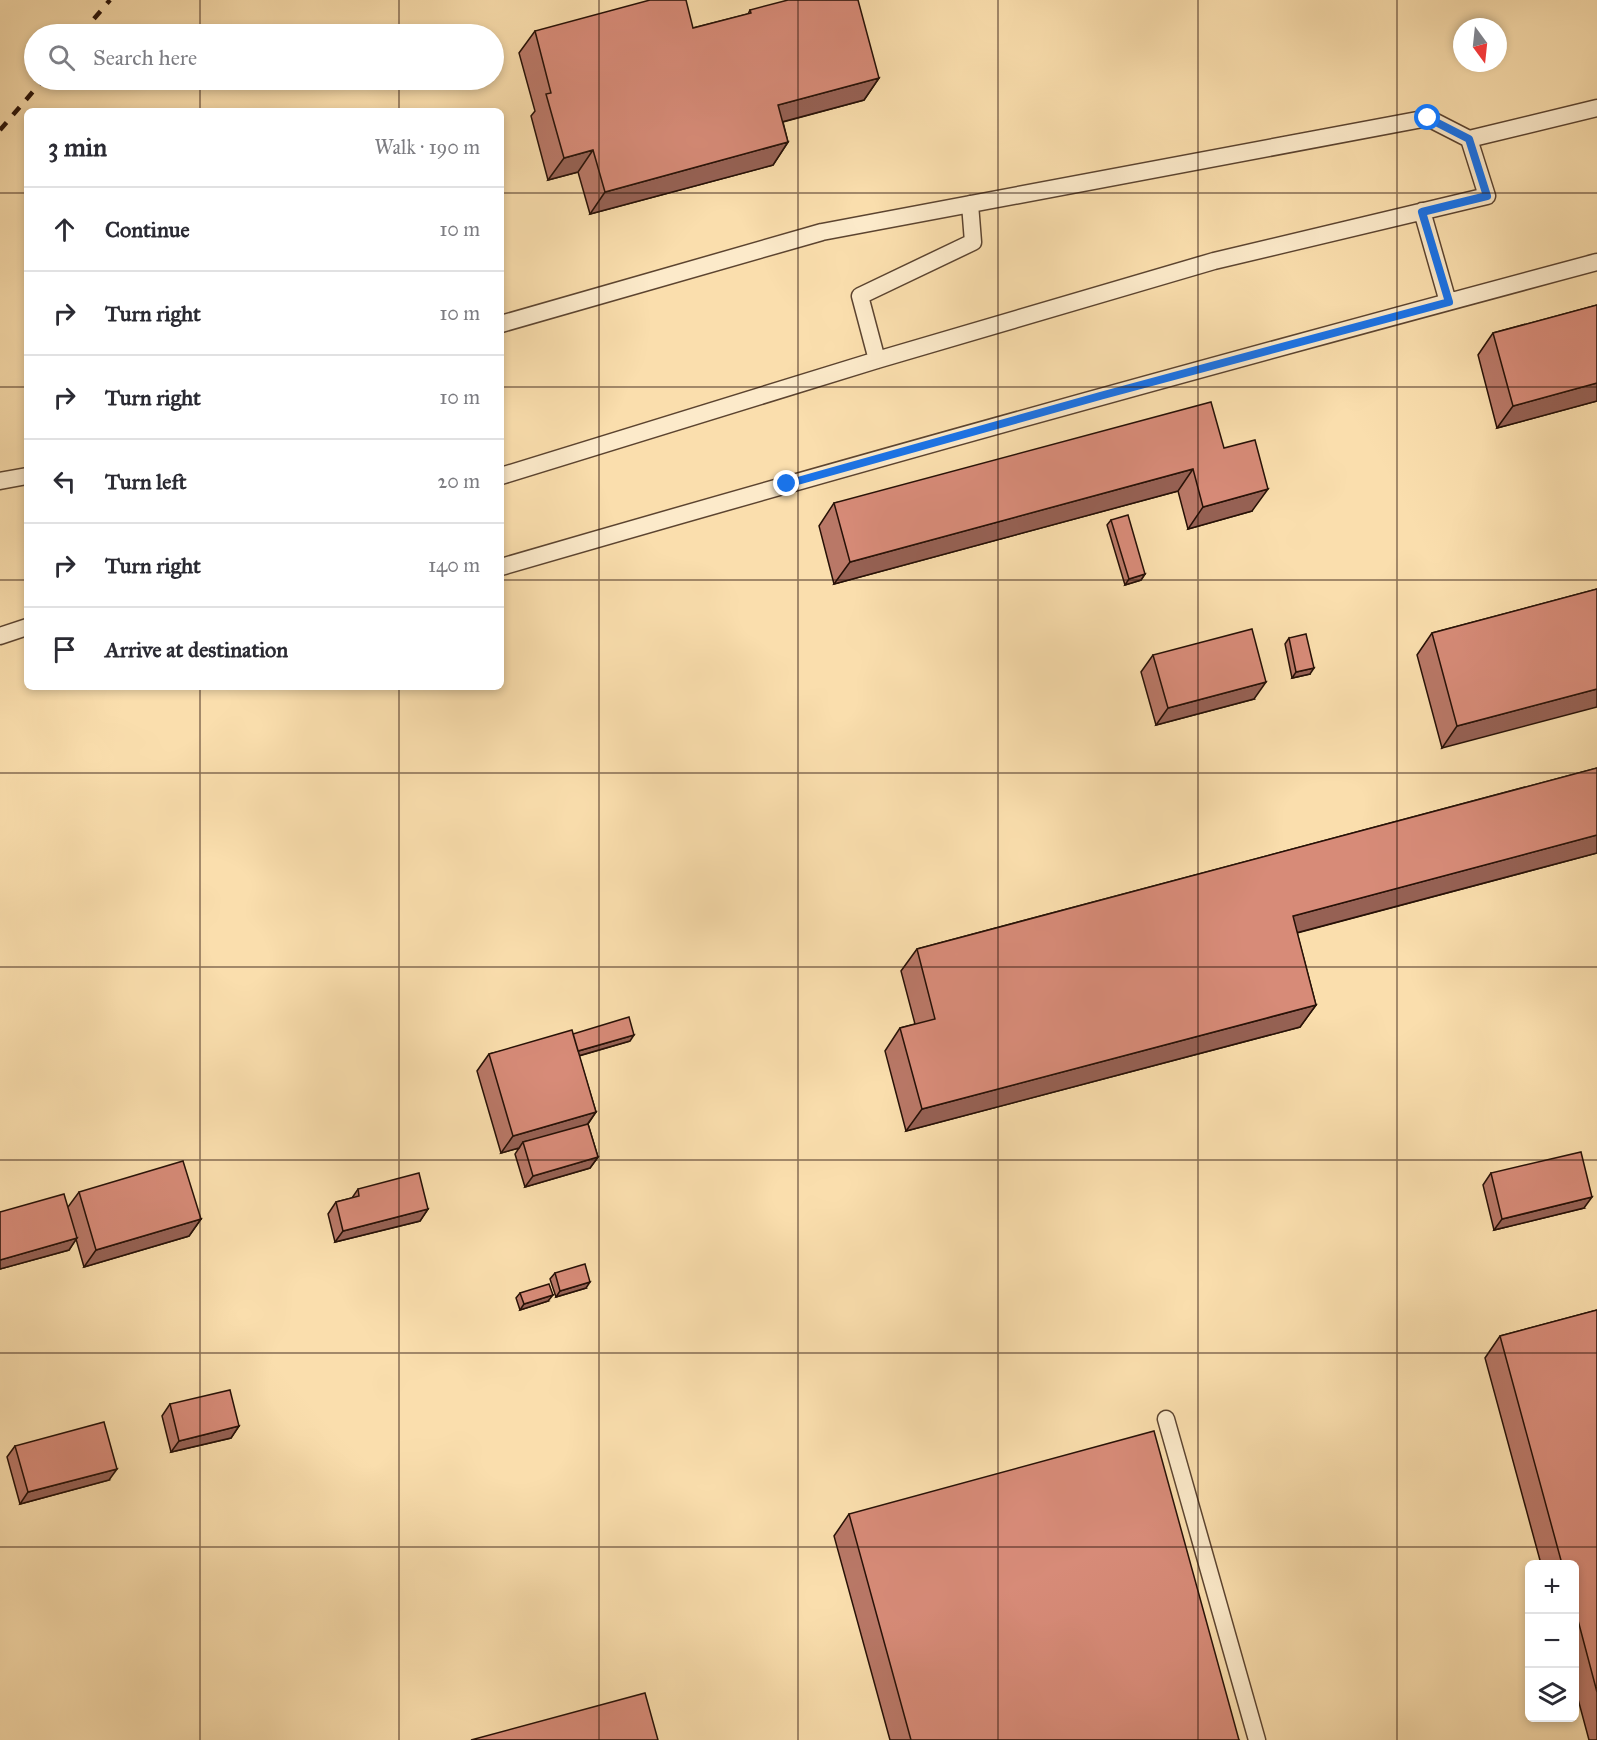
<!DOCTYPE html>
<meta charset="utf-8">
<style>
body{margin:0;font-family:"IM FELL Great Primer",serif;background:#f7f7f7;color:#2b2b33}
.controls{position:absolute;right:18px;bottom:18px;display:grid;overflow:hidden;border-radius:9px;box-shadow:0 3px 9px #0003}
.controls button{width:54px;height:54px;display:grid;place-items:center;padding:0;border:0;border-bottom:2px solid #e1e1e2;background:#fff;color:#2b2b33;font:30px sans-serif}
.compass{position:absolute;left:1453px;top:18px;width:54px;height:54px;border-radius:50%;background:#fff;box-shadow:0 3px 9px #0003;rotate:165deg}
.stop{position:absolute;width:18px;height:18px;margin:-14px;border:4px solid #1a73e8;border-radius:50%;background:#fff}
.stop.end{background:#1a73e8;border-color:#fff;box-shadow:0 2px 6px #0008}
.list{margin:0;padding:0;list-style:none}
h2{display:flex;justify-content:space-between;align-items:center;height:78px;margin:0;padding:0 24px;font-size:26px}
h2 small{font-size:20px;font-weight:400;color:#7c7c81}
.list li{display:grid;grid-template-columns:39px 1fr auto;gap:18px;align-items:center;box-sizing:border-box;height:84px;padding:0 24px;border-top:2px solid #e1e1e2}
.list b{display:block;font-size:22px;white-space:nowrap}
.list em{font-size:20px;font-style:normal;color:#7c7c81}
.icon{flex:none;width:33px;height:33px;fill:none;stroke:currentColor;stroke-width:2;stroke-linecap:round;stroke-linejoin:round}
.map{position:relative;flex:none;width:1597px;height:1740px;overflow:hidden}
.search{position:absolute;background:#fff;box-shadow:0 3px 9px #0003;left:24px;top:24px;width:480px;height:66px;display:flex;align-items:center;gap:15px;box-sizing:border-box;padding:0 21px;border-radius:33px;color:#7c7c81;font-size:22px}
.panel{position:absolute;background:#fff;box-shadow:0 3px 9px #0003;left:24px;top:108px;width:480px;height:582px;border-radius:9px}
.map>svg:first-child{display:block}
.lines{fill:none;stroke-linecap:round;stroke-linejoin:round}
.lane-casing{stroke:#5c4430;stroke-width:19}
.lane{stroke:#fceaca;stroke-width:16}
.rail{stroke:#271107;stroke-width:4.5;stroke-dasharray:10 10;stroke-linecap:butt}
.wall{fill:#b97867;stroke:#271107;stroke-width:1.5}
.shaded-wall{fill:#966154;stroke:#271107;stroke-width:1.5}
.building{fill:#d78b78;stroke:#271107;stroke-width:1.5}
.route{stroke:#1a73e8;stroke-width:8}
.grid{fill:none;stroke:#271107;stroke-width:1.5;stroke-opacity:0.55}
</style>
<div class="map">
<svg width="1597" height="1740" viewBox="0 0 1597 1740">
<rect width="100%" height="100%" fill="#fadead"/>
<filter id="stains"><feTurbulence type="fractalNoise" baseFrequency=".00333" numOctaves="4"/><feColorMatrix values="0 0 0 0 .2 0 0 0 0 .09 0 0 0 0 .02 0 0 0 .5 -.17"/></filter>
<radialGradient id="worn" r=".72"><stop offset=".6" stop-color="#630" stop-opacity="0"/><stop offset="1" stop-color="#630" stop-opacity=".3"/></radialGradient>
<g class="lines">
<defs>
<path id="lane" d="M1422,211L1448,302
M501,324L822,232L1428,118L1469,139L1597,108
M877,360L860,296L973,242L970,204
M501,476L877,360L1214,261L1487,196L1469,139
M0,481L27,476
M501,567C865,461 1231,360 1597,262
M0,636L27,627
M1166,1419L1257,1740"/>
</defs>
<use href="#lane" class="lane-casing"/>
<use href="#lane" class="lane"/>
<path class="rail" d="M81,34L110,0
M0,130L43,80"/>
</g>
<path class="wall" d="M750,10L879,78L864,100L783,122L788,142L773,165L590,214L578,172L548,180L531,116L535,111L519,53L535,31L693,28L748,14Z
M1597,305V401L1497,428L1478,355L1493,333Z
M1224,448L1252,511L1188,529L1178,491L834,584L819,526L834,503Z
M1111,520L1145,574L1141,580L1125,585L1107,525Z
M1597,589L1442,748L1417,655L1432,633Z
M1289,638L1310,674L1292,678L1285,644Z
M1153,655L1254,699L1156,725L1141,672Z
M1597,768V853L1297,933L1316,1005L1300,1027L906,1131L885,1051L900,1028L915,1024L901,971L917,949Z
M573,1034L630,1041L579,1056L596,1112L588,1124L598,1157L590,1168L525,1187L515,1154L519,1148L501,1153L477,1071L489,1054Z
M1491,1173L1584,1208L1494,1230L1483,1185Z
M358,1189L428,1209L420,1221L335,1242L328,1214L336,1202L352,1198Z
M79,1192L201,1219L189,1236L84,1267L76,1239L69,1250L0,1269V1212L68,1207Z
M555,1273L586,1288L556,1297L550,1279Z
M520,1293L548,1301L520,1310L516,1298Z
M1597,1310V1740H1589L1575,1688V1564H1541L1485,1358L1500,1336Z
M170,1404L239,1426L231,1438L171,1452L162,1416Z
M15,1446L109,1480L20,1504L7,1457Z
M849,1514L1239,1740H890L834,1536Z"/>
<path class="shaded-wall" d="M879,78L864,100L763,127L778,105Z
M788,142L773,165L590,214L605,192Z
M593,150L578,172L548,180L564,158Z
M1597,383V401L1497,428L1513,406Z
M1193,469L1178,491L834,584L850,562Z
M1268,489L1252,511L1188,529L1203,507Z
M1145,574L1141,580L1125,585L1129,579Z
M1314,668L1310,674L1292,678L1296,672Z
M1266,682L1254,699L1156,725L1168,708Z
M1597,689V707L1442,748L1457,726Z
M1597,835V853L1277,938L1293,916Z
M1316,1005L1300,1027L906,1131L922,1109Z
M634,1035L630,1041L571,1058L575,1052Z
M596,1112L584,1129L523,1142L519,1148L501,1153L513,1136Z
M598,1157L590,1168L525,1187L533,1176Z
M1592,1197L1584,1208L1494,1230L1502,1219Z
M428,1209L420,1221L335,1242L343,1231Z
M201,1219L189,1236L84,1267L96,1250Z
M77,1238L69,1250L0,1269V1260Z
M590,1282L586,1288L556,1297L560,1291Z
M553,1295L548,1301L520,1310L524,1304Z
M239,1426L231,1438L171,1452L179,1441Z
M117,1469L109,1480L20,1504L28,1492Z"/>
<path class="building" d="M650,0H686L693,28L751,13L750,10L788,0H858L879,78L778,105L788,142L605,192L593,150L564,158L546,94L551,93L535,31Z
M1597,305V383L1513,406L1493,333Z
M1211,402L1224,448L1255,440L1268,489L1203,507L1193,469L850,562L834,503Z
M1128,515L1145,574L1129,579L1111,520Z
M1597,589V689L1457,726L1432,633Z
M1252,629L1266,682L1168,708L1153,655Z
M1306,634L1314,668L1296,672L1289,638Z
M1597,768V835L1293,916L1316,1005L922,1109L900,1028L935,1019L917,949Z
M629,1017L634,1035L578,1051L573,1034Z
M572,1030L596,1112L513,1136L489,1054Z
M588,1124L598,1157L533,1176L523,1142Z
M1581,1152L1592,1197L1502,1219L1491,1173Z
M183,1161L201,1219L96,1250L79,1192Z
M419,1173L428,1209L343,1231L336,1202L359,1196L358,1189Z
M64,1194L77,1238L0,1260V1212Z
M585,1264L590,1282L560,1291L555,1273Z
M549,1284L553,1295L524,1304L520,1293Z
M1597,1310V1692L1575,1609V1564H1562L1500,1336Z
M230,1390L239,1426L179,1441L170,1404Z
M104,1422L117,1469L28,1492L15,1446Z
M1154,1431L1239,1740H911L849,1514Z
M645,1693L658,1740H471Z"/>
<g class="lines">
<path class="route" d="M787,484L1100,396L1449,302L1422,212L1487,196L1469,139L1428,118"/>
</g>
<path class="grid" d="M200,0V34M399,0V34M599,0V1740M798,0V1740M998,0V1740M1198,0V1740M1397,0V1740M200,80V111M399,80V111M0,193H27M501,193H1597M0,387H27M501,387H1597M0,580H27M501,580H1597M200,687V1740M399,687V1740M0,773H1597M0,967H1597M0,1160H1597M0,1353H1597M0,1547H1597"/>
<rect width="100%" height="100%" filter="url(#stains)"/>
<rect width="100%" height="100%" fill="url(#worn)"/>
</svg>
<div class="controls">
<button>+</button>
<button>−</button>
<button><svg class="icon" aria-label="layers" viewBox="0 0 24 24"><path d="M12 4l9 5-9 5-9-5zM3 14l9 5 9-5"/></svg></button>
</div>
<svg class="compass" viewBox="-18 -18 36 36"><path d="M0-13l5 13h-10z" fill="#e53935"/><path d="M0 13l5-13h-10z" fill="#7c7c81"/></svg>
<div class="stop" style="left:1428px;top:118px"></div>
<div class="stop end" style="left:787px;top:484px"></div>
<div class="search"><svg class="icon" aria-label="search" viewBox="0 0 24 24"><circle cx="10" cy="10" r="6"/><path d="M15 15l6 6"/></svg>Search here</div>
<section class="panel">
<h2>3 min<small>Walk · 190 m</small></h2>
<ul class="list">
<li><svg class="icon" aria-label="ahead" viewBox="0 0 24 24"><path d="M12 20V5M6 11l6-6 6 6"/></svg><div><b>Continue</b></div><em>10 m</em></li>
<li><svg class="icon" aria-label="right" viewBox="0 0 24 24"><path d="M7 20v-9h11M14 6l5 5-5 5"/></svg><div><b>Turn right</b></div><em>10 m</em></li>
<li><svg class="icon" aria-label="right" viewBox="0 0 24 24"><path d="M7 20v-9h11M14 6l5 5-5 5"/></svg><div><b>Turn right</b></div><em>10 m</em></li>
<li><svg class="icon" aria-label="left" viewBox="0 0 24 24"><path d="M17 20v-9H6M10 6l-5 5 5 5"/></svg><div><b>Turn left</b></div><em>20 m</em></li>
<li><svg class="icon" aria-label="right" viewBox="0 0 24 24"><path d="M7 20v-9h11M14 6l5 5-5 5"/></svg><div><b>Turn right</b></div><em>140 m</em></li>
<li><svg class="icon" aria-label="arrive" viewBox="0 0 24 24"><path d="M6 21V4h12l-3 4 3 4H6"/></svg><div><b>Arrive at destination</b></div></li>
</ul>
</section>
</div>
